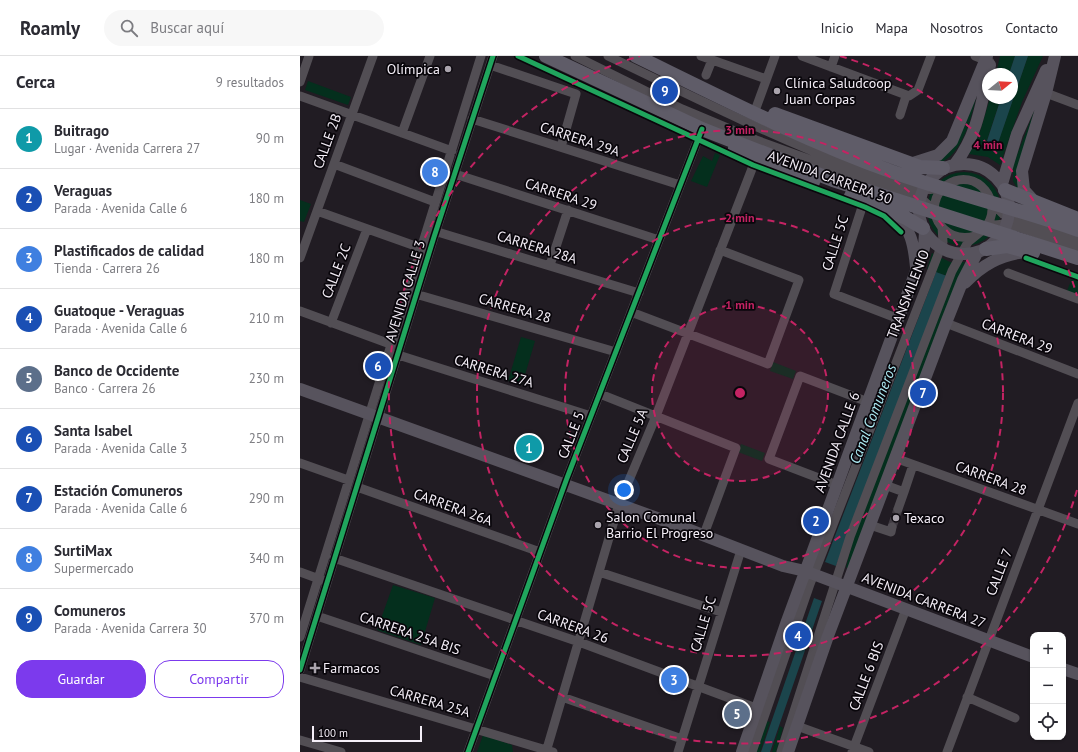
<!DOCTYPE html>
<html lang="es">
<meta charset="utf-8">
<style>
body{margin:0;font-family:"PT Sans",sans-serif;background:#f7f7f7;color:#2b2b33}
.controls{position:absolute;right:12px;bottom:12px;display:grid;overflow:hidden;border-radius:8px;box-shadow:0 1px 3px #0004}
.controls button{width:36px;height:36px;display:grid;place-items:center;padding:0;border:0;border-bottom:1px solid #e1e1e2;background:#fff;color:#2b2b33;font:20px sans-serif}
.compass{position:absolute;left:682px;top:12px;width:36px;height:36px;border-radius:50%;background:#fff;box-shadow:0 1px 3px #0004;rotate:72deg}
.scale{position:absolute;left:12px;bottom:10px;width:110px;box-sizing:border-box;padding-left:4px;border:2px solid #f4eef7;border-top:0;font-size:11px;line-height:14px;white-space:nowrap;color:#f4eef7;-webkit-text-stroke:3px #09060b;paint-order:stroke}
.you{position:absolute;left:324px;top:434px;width:14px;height:14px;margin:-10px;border:3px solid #fff;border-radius:50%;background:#1a73e8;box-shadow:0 0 0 6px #1a73e833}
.badge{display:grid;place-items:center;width:26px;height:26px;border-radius:50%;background:#7c3aed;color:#fff;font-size:13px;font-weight:700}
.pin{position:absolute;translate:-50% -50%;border:2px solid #fff;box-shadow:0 1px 4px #0006}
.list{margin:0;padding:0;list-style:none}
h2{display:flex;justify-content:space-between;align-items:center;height:52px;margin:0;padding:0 16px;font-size:17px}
h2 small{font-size:13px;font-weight:400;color:#7c7c81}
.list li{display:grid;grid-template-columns:26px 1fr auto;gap:12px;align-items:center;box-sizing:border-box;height:60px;padding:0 16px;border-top:1px solid #e1e1e2}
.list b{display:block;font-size:15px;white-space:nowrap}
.list p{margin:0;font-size:13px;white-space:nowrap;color:#7c7c81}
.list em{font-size:13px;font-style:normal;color:#7c7c81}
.actions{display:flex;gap:8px;padding:12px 16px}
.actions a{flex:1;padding:9px 0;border:1px solid #7c3aed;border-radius:16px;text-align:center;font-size:14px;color:#7c3aed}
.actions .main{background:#7c3aed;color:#fff}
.icon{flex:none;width:22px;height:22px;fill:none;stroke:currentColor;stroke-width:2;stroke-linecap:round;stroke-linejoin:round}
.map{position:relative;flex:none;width:778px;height:696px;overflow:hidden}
header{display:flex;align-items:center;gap:24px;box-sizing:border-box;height:56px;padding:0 20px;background:#fff;border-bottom:1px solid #e1e1e2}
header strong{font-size:19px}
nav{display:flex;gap:22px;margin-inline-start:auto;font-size:14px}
.search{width:280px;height:36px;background:#f7f7f7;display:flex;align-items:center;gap:10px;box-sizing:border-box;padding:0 14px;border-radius:22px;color:#7c7c81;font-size:15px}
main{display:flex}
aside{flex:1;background:#fff}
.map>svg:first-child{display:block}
.green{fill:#042f1d}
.water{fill:#1b454c}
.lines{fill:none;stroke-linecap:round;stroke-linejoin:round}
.minor-tunnel{stroke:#413c43;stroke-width:9;stroke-dasharray:9 4.5;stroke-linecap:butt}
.minor{stroke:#524e54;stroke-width:9}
.major{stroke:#57535d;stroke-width:12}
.highway{stroke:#5f5c68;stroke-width:14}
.cycleway-casing{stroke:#09060b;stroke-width:8}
.cycleway{stroke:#20a55d;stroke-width:5}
.ring{fill:none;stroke:#c42363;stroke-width:2;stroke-dasharray:7 5}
.poi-dot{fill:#aaa4ad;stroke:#09060b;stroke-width:1.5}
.labels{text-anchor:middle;stroke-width:3.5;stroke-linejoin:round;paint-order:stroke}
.poi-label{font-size:14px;fill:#f4eef7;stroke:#09060b;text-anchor:start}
.street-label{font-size:14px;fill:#f4eef7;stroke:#09060b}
.water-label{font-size:15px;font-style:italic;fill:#adebf4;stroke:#09060b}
.centre{fill:#c42363;stroke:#09060b;stroke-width:2}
.ring-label{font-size:12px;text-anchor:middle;font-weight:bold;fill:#c42363;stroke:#09060b;stroke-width:3.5;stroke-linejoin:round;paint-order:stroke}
</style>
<header>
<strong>Roamly</strong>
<div class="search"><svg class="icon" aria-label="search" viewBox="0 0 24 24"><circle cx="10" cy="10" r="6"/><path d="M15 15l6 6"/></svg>Buscar aquí</div>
<nav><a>Inicio</a><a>Mapa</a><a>Nosotros</a><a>Contacto</a></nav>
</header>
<main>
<aside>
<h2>Cerca<small>9 resultados</small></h2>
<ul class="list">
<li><span class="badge" style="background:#0f9aa8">1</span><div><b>Buitrago</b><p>Lugar · Avenida Carrera 27</p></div><em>90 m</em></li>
<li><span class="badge" style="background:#1a4fb4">2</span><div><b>Veraguas</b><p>Parada · Avenida Calle 6</p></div><em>180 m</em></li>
<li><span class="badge" style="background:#3f7fe0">3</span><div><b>Plastificados de calidad</b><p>Tienda · Carrera 26</p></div><em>180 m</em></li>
<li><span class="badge" style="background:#1a4fb4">4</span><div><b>Guatoque - Veraguas</b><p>Parada · Avenida Calle 6</p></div><em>210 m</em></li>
<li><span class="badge" style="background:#5c6f8a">5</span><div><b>Banco de Occidente</b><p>Banco · Carrera 26</p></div><em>230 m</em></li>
<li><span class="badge" style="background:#1a4fb4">6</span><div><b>Santa Isabel</b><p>Parada · Avenida Calle 3</p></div><em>250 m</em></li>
<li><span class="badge" style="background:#1a4fb4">7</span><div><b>Estación Comuneros</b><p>Parada · Avenida Calle 6</p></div><em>290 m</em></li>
<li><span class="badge" style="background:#3f7fe0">8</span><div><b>SurtiMax</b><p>Supermercado</p></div><em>340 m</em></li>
<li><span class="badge" style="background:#1a4fb4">9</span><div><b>Comuneros</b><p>Parada · Avenida Carrera 30</p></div><em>370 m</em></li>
</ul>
<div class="actions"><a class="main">Guardar</a><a>Compartir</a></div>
</aside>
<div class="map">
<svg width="778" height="696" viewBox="0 0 778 696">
<rect width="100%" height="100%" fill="#211c23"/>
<path class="green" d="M700,0H715L709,18H696Z
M728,0H743L722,46L700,109L688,101L669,98L679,79L690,42H701L685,90L695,95Z
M8,25L51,41L48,49L5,34Z
M679,29C673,54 665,100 637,108Z
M740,40L718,134L713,125V109Z
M415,97L420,99L407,131L391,125L403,100L412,105Z
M627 153a37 37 0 1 1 74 0a37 37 0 1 1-74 0Z
M0,144L11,148L4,166L0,165Z
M632,197L650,206H665L548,513L546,511L554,480L653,222L627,213Z
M772,222L778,225V239L767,235Z
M221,281L235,285L222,329L208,325Z
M473,306L496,315L493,323L470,315Z
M441,388L465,397L462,405L438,396Z
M93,529L135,542L121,589L77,574Z
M466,665L470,666L460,696H455Z
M480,670L483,672L476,696H472Z
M183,679L212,689L213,696H177Z"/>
<path class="water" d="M715,0H728L695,96L685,91L701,42H712V18H709Z
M636,216L647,220L536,510L525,506Z
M514,542L522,545L470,696H461Z"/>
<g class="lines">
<path class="minor-tunnel" d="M592,471L598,453"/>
<path class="minor" d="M275,0L382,53L456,84L624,145L633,153
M308,0C387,38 465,77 547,109C571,119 608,137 634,133
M401,0L466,23
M502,0L609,40L618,34L631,0
M675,0L690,6
M190,9L276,38L261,91
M531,11L535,0
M406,19L412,4
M0,26L9,0
M746,37L778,49
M0,40L152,95
M456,52L475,0
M600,59L606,40
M172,63L380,129
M102,77L130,0
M34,108L135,146
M155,118L359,184
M564,145L534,238L599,263
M694,149L703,158L778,183
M17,155L121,192
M131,174L339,237
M675,180C642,190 619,149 647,129C676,109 707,148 684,173
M0,202L73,0
M250,209L268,154
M708,217L778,243
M112,237L316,296
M0,255L90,288
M331,256L468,308L499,224L420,194
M31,267L67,173
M646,267L778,318
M92,297L291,360
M300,338L436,392L406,473
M595,402L778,468
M0,407L48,424
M537,429L469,403L500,320L568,346
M585,429L604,436L598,453
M57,431L240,496
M604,436L613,409
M570,469L591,476L592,471
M34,502L279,586L456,652
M0,516L22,524
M299,516L421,556
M17,560L195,620
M0,581L181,0
M0,614L134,181L193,0
M0,621L253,696
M262,641L382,683
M667,641L715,662
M497,670L569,696
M0,684L41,696
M168,696L267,422L402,73
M246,696L319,448L356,360L455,105
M378,696L441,494
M452,696L510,528L643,186L642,171
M481,696L550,481L652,215L668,186L684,173L695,169L705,168L721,172L778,192
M552,696L606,553
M647,696L778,347"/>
<path class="major" d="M619 153a45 45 0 1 1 90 0a45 45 0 1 1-90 0Z
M610,108L638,99L652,85L687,0
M655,108C678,79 682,44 690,9
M702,128L717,78L746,14
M734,145L724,134L722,115L746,37L755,0
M595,158C611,172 614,190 616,211
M665,227C682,209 700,199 725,196
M0,333L382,471L483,510L505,515L733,601
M763,613L778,618
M442,696L487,565L620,204L624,192L625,176
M488,696L528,580L646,267L663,224L677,197"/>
<path class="highway" d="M246,0L402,73L533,124L778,202
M336,0C420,41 504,84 593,116C654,138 717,152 778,174
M475,58L620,111L643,112
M435,92L455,105L513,126
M705,134L778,163
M551,140L606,162L623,172
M686,193L707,190L733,197"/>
<defs>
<path id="cycleway" d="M218,0L453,109L565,151L584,160L601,176
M726,202L778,221
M0,614L134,181L193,0
M168,696L267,422L402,73"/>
</defs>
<use href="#cycleway" class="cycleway-casing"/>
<use href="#cycleway" class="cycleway"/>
</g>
<circle cx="440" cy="337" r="88" fill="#c42363" fill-opacity=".12"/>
<g class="ring">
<circle cx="440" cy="337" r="88"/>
<circle cx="440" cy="337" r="175"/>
<circle cx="440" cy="337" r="263"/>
<path d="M777 434A351 351 0 1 1 340 0M540 0A351 351 0 0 1 777 240"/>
</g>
<g class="poi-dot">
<circle cx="148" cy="13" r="4"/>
<circle cx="477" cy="35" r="4"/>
<circle cx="596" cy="462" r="4"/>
<circle cx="298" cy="469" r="4"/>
<path d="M13 606h4v4h4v4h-4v4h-4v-4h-4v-4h4z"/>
</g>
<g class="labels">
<g class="poi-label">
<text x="140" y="18" text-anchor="end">Olímpica</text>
<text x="485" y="32">Clínica Saludcoop<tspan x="485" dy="16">Juan Corpas</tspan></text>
<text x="306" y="466">Salon Comunal<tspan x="306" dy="16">Barrio El Progreso</tspan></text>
<text x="604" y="467">Texaco</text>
<text x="23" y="617">Farmacos</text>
</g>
<g class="street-label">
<text transform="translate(280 83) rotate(18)" y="5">CARRERA 29A</text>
<text transform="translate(27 85) rotate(-70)" y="5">CALLE 2B</text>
<text transform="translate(530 121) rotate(20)" y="5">AVENIDA CARRERA 30</text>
<text transform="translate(261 138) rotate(18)" y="5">CARRERA 29</text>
<text transform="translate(535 187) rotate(-72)" y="5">CALLE 5C</text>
<text transform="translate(237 191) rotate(17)" y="5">CARRERA 28A</text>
<text transform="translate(36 215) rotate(-69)" y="5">CALLE 2C</text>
<text transform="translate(105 235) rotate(-73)" y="5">AVENIDA CALLE 3</text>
<text transform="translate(608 238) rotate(-69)" y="5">TRANSMILENIO</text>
<text transform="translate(215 252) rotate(16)" y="5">CARRERA 28</text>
<text transform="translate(717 280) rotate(21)" y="5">CARRERA 29</text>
<text transform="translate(194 315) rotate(17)" y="5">CARRERA 27A</text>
<text transform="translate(271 379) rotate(-69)" y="5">CALLE 5</text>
<text transform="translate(332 380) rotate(-67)" y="5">CALLE 5A</text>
<text transform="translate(537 386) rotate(-70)" y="5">AVENIDA CALLE 6</text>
<text transform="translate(691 422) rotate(20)" y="5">CARRERA 28</text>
<text transform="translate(153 451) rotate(20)" y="5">CARRERA 26A</text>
<text transform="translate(699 516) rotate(-69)" y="5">CALLE 7</text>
<text transform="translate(624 544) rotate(21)" y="5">AVENIDA CARRERA 27</text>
<text transform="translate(403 568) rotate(-73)" y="5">CALLE 5C</text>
<text transform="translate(273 570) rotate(20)" y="5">CARRERA 26</text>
<text transform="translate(110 577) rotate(19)" y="5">CARRERA 25A BIS</text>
<text transform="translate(566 620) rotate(-69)" y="5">CALLE 6 BIS</text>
<text transform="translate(130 645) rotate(16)" y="5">CARRERA 25A</text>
</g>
<g class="water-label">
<text transform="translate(573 358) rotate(-69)" y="5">Canal Comuneros</text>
</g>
</g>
<circle cx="440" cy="337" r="6" class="centre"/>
<g class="ring-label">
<text x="440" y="78">3 min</text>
<text x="688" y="93">4 min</text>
<text x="440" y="166">2 min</text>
<text x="440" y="253">1 min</text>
</g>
</svg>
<div class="controls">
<button>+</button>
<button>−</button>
<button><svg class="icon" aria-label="locate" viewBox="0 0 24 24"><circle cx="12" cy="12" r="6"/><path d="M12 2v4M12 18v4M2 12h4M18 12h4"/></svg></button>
</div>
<svg class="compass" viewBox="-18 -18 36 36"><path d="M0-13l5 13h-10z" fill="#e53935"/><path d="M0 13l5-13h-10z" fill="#7c7c81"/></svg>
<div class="scale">100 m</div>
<div class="you"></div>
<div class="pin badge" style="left:229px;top:392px;background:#0f9aa8">1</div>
<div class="pin badge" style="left:516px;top:465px;background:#1a4fb4">2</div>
<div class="pin badge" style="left:374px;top:624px;background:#3f7fe0">3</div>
<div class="pin badge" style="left:498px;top:580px;background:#1a4fb4">4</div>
<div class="pin badge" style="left:437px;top:658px;background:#5c6f8a">5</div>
<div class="pin badge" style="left:78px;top:310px;background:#1a4fb4">6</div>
<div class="pin badge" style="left:623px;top:337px;background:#1a4fb4">7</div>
<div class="pin badge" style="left:135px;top:116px;background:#3f7fe0">8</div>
<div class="pin badge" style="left:365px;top:35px;background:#1a4fb4">9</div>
</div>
</main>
